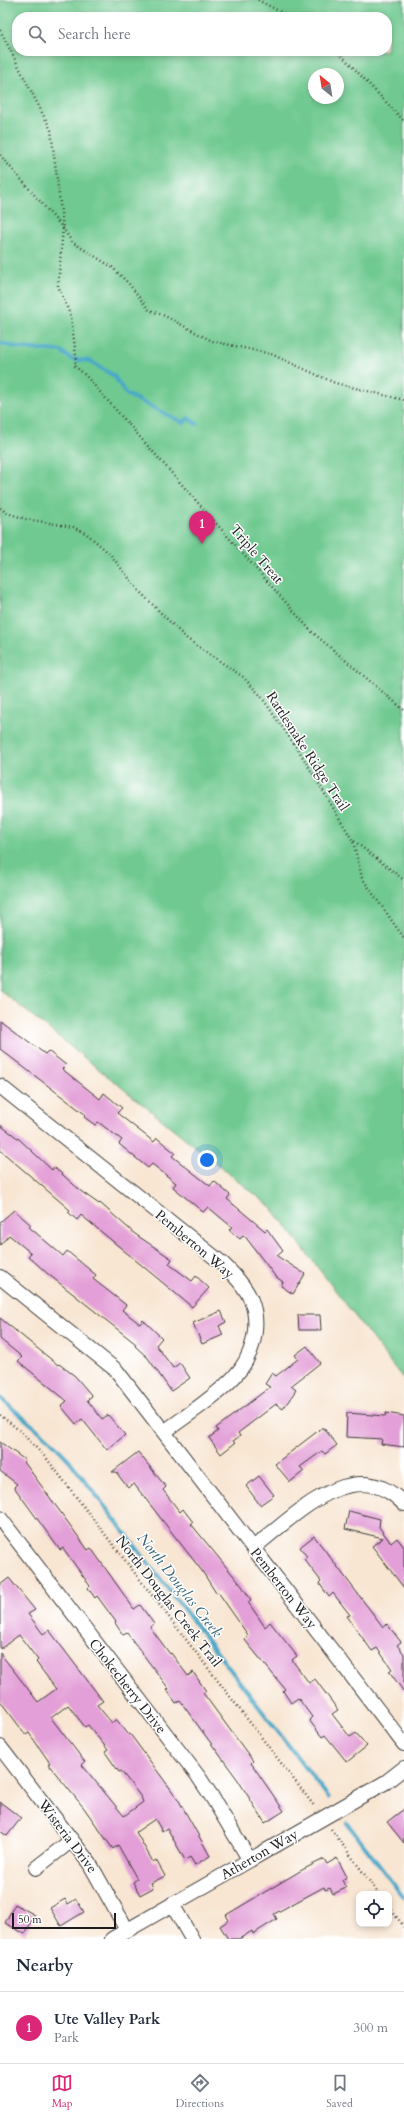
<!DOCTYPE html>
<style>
body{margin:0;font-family:Cardo,serif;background:#f6f6f7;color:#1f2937}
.controls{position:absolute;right:12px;bottom:12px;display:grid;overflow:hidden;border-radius:8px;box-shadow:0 2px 6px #0003}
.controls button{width:36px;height:36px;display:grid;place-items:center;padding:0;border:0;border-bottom:1px solid #e0e1e3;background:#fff;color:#1f2937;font:20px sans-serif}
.compass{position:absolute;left:308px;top:68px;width:36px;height:36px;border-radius:50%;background:#fff;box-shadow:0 2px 6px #0003;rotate:330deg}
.scale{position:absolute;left:12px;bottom:10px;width:104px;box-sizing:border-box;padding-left:4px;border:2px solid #1c1c1c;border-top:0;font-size:11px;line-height:14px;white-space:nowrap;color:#1c1c1c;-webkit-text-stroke:3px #fff;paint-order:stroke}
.you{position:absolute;left:207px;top:1160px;width:14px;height:14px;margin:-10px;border:3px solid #fff;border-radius:50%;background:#1a73e8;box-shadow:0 0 0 6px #1a73e833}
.badge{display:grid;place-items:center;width:26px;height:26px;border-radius:50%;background:#db2777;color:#fff;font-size:13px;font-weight:700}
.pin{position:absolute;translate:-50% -33px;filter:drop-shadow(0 1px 2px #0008)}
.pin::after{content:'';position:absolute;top:21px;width:14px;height:12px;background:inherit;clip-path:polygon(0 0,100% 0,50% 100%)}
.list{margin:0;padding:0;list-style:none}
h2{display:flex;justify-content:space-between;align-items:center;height:52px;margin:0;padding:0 16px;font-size:17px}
h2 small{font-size:13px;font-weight:400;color:#747a83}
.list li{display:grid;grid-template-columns:26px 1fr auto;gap:12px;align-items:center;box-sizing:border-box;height:72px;padding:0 16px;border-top:1px solid #e0e1e3}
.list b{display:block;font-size:15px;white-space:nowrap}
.list p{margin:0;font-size:13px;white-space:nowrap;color:#747a83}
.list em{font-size:13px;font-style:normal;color:#747a83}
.icon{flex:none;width:22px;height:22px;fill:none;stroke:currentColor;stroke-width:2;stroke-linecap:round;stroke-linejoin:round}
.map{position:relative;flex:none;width:404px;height:1939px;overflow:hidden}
.search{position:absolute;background:#fff;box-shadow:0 2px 6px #0003;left:12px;right:12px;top:12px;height:44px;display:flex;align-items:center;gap:10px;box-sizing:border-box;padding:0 14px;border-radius:16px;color:#747a83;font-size:15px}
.sheet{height:124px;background:#fff}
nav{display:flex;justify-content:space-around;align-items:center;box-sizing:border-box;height:56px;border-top:1px solid #e0e1e3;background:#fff;font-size:11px;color:#747a83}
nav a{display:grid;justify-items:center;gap:2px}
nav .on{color:#db2777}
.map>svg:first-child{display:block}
.green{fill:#6fc990;stroke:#467256;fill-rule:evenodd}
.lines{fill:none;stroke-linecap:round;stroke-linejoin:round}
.stream{stroke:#49a8c8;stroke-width:4}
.building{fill:#e39fd7;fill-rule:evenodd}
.minor-casing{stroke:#3d3a37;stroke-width:16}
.path{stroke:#3d3a37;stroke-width:2.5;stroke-dasharray:1 3;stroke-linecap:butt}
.minor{stroke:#fff;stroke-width:14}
.labels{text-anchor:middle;stroke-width:3;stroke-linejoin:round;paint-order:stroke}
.street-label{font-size:14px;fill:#1c1c1c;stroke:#fff}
.water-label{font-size:15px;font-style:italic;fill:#326272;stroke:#fff}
</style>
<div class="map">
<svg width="404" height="1939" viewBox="0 0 404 1939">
<rect width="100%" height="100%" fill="#fff"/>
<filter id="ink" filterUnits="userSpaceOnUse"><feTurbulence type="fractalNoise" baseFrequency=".025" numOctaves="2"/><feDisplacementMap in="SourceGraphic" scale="8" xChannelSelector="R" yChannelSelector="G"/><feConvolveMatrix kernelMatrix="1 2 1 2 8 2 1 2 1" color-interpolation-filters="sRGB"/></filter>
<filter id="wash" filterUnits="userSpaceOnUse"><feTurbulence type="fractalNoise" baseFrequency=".012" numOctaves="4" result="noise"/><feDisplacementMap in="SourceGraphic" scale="16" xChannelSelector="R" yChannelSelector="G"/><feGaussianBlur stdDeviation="0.9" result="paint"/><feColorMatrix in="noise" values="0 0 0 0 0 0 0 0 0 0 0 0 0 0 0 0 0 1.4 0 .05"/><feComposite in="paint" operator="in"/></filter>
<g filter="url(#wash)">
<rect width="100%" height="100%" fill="#f8e6d3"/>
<path class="green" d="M0,0H404V1380L272,1208L0,990ZM17,17H387V51H17ZM314,74H338V98H314Z"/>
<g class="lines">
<path class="stream" d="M0,343L20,348L61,351L71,359L90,361L114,376L126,394L184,423L188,418L197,424
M0,1398L50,1440L69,1460L329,1798
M347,1823L404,1898"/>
</g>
<g id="blocks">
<path class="building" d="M0,1020L45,1054L48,1051L66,1065L62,1069L100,1099L104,1093L122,1108L117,1113L154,1142L157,1138L175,1153L172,1156L210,1186L214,1181L230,1195L227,1199L265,1231L267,1229L283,1251L277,1256L305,1274L293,1294L281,1286L283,1282L275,1276L244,1235L240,1239L229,1230L232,1227L208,1207L203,1212L173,1187L176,1183L152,1164L148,1168L119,1144L122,1140L98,1122L95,1125L84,1117L86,1115L0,1049Z
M0,1125L19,1139L52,1170L54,1167L82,1192L99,1204L100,1203L135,1234L172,1259L169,1264L192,1281L196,1276L209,1288L192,1307L81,1215L77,1220L68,1212L70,1210L0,1150Z
M14,1210L31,1225L29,1227L63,1256L67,1251L96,1275L93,1279L126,1305L122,1310L140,1324L143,1320L162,1338L156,1345L173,1368L180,1363L190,1378L171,1391L148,1358L135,1346L136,1344L48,1274L28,1256L31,1253L9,1235L0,1245V1222Z
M221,1311L226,1322L219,1326L223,1335L202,1344L193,1323Z
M298,1315H320L321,1330H299Z
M0,1318L58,1365L59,1364L75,1376L92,1396L87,1400L102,1419L108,1415L125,1435L107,1450L82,1419L76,1424L61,1406L67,1401L18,1361L22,1357L0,1339Z
M307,1346L320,1363L291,1386L296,1390L283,1409L276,1404L238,1433L240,1436L233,1441L235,1443L221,1454L209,1438L218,1431L216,1428L270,1387L265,1384L272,1373L276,1376L298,1359L295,1355Z
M347,1413L385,1416L386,1413L404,1416V1447L381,1444L382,1439L346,1437Z
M323,1427L337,1445L325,1454L322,1451L300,1467L304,1471L290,1482L275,1464Z
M0,1442L25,1460L24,1462L88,1550L91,1548L134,1609L140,1605L154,1624L150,1627L170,1654L171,1653L188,1676L193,1672L206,1691L203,1693L253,1761L251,1763L284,1811L265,1823L238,1780L180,1701L176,1703L167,1690L169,1689L127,1633L123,1635L115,1623L116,1622L97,1596L95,1598L88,1588L90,1586L63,1548L60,1550L14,1487L17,1484L0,1471Z
M138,1452L166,1487L163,1490L180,1512L183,1509L193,1522L191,1524L242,1586L251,1600L248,1602L265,1627L270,1622L297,1656L292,1660L309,1683L315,1679L338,1710L332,1714L350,1737L356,1733L367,1746L347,1762L325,1735L322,1737L309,1720L312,1717L298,1698L291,1703L283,1691L285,1689L244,1639L248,1635L218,1592L216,1593L202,1571L134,1484L128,1488L116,1472H112Z
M259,1476L274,1495L260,1505L246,1486Z
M349,1511L380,1519L379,1527L391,1543L397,1538L404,1547V1588L372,1546L383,1538L345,1529Z
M314,1536L383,1627L387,1624L401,1642L397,1645L404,1654V1692L389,1671L392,1669L377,1648L372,1651L347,1616L350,1615L333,1593L329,1597L319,1583L321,1581L304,1559L307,1557L300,1547Z
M9,1578L35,1610L28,1614L43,1634L49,1630L103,1701L97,1705L112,1723L116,1719L129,1735L130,1734L178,1799L210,1856L195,1865L190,1857L185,1860L167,1828L162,1831L155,1819L136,1832L153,1862L156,1860L165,1876L151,1883L153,1888L140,1895L133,1882L137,1879L118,1845L113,1849L84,1808L48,1764L50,1763L29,1733L26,1735L0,1701V1653L38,1702L56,1689L36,1662L38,1660L19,1635L0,1649V1585ZM68,1705L85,1727L88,1725L108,1750L105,1752L119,1772L121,1771L141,1797L143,1802L124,1816L82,1765L85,1762L51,1718Z
M0,1802L21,1818L7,1836L0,1831Z
M404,1809V1843L387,1822Z
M337,1858L347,1877L342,1880L346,1888L333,1894L330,1888L325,1890L324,1887L274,1914L277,1919L253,1934L252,1931L239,1939H228L220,1926L229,1920L226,1915L302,1870L324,1859L327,1864Z
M65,1899L68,1904L76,1899L84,1912L61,1926L50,1908Z
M15,1904L35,1915L25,1934L5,1923Z"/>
</g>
</g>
<g filter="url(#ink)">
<use href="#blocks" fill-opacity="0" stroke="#3d3a37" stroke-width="1"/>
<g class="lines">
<defs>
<path id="minor" d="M0,1086L223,1264C234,1275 245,1286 251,1300C261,1326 253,1357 234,1377C214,1398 187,1415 164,1432
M0,1277L116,1370L404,1744
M0,1518L198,1776L212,1797L249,1859
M253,1548C294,1517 354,1451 404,1504
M0,1747L90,1864L127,1930
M36,1868L72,1840
M172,1904L192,1939
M112,1939L386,1782L404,1768"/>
</defs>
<use href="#minor" class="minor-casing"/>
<path class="path" d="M258,0L290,17
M0,30L51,130L63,228L58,286L71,317L76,356L75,366L86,376L311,631L404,710
M335,51L344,58L404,121
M0,155L63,228L72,242L112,267L129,284L149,310L165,316L212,341L271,354L335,383L404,400
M0,508L7,513L26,519L73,527L87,534L110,554L139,591L186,638L243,677L260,695L301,754L353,841L362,878L404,938
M354,841L404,880
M0,1415L20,1431L47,1459L315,1807
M331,1829L379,1894
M389,1907L404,1927"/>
<use href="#minor" class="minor"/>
</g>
</g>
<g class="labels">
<g class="street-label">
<text transform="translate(257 554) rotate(49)" y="5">Triple Treat</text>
<text transform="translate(308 751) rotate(57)" y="5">Rattlesnake Ridge Trail</text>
<text transform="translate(195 1244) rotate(40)" y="5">Pemberton Way</text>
<text transform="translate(284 1588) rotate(52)" y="5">Pemberton Way</text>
<text transform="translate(169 1601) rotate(52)" y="5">North Douglas Creek Trail</text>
<text transform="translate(128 1686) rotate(52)" y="5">Chokecherry Drive</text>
<text transform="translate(68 1836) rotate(53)" y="5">Wisteria Drive</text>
<text transform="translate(259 1854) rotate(-30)" y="5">Atherton Way</text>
</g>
<g class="water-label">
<text transform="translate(180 1585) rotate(52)" y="5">North Douglas Creek</text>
</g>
</g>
</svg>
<div class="controls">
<button><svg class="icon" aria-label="locate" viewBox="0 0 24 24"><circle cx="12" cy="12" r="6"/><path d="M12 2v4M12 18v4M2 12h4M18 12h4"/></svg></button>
</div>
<svg class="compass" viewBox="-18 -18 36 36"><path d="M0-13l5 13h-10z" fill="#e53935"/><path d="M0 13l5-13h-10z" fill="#747a83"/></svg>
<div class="scale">50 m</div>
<div class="you"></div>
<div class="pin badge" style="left:202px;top:544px">1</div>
<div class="search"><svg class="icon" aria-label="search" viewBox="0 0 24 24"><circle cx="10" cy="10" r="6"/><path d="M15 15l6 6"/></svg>Search here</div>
</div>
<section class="sheet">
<h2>Nearby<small></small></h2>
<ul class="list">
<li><span class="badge">1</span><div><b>Ute Valley Park</b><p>Park</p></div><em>300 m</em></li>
</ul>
</section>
<nav>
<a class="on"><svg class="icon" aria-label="map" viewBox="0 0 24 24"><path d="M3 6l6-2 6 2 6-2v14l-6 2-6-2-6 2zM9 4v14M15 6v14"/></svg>Map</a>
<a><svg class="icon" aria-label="directions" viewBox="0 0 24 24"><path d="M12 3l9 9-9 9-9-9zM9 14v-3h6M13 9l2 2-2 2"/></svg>Directions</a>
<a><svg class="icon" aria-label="saved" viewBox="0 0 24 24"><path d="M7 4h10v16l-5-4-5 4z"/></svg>Saved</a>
</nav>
